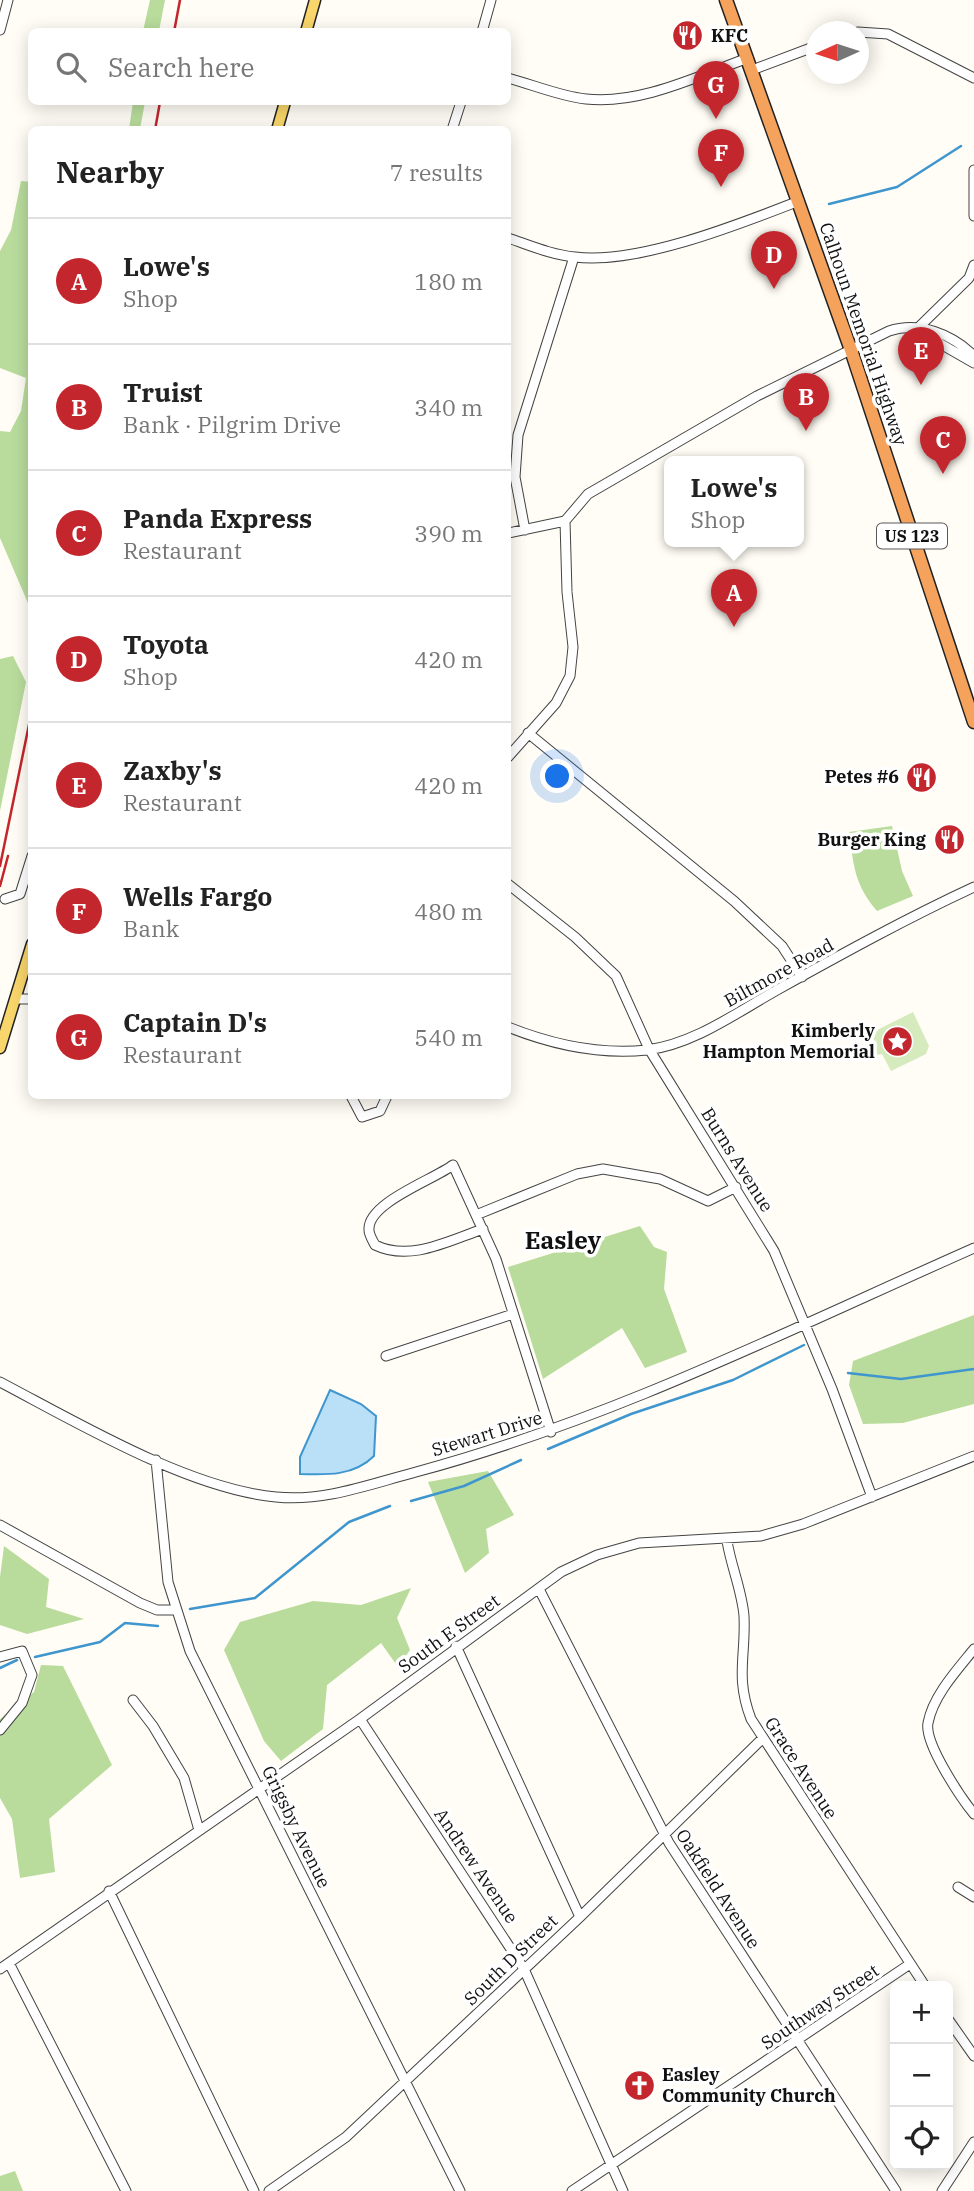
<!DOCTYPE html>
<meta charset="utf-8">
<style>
body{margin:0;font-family:"IBM Plex Serif",serif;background:#f6f6f6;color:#222}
.controls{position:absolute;right:21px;bottom:21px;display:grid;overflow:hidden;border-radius:10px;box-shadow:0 4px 18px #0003}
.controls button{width:63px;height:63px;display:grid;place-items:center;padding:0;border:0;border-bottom:2px solid #e0e0e0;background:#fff;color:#222;font:35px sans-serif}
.compass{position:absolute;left:806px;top:21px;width:63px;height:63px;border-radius:50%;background:#fff;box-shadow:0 4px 18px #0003;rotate:267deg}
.you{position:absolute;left:558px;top:777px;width:24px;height:24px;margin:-18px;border:5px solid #fff;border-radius:50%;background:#1a73e8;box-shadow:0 0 0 10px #1a73e833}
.badge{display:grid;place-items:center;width:46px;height:46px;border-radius:50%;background:#c4262e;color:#fff;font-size:23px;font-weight:700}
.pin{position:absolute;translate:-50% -58px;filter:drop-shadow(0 2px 4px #0008)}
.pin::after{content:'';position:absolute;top:37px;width:24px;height:21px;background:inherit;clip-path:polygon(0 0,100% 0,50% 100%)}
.popup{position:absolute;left:664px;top:456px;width:140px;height:91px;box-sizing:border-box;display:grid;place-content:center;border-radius:10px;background:#fff;filter:drop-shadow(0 2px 5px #0005);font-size:23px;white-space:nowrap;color:#767676}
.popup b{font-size:26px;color:#222}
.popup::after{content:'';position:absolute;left:50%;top:100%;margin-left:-14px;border:14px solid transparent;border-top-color:#fff}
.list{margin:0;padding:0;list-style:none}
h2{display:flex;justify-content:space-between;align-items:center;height:91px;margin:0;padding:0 28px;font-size:30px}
h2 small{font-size:23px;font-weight:400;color:#767676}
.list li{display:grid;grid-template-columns:46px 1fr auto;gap:21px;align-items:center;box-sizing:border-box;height:126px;padding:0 28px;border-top:2px solid #e0e0e0}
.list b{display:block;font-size:26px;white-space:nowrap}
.list p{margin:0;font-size:23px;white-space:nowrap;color:#767676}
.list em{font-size:23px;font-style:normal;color:#767676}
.icon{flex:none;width:38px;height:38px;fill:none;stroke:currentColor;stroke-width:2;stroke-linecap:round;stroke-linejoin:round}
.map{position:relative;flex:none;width:974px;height:2191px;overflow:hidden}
.search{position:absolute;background:#fff;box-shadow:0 4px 18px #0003;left:28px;top:28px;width:483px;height:77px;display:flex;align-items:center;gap:18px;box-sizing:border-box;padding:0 24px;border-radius:10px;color:#767676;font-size:26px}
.panel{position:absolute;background:#fff;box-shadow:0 4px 18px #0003;left:28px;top:126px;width:483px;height:973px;border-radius:10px}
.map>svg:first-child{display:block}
.green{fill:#d5ebbd}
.forest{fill:#b9dc9c}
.water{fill:#b9e0f7;stroke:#3f96cf;stroke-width:2}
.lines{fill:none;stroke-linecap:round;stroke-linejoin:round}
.stream{stroke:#3f96cf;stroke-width:2.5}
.minor-casing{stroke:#444;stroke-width:11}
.major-casing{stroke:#222;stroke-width:13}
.highway-casing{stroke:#222;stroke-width:15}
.minor{stroke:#fff;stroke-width:9}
.major{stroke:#f9d66b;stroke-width:10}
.highway{stroke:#f5a25d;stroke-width:12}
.rail{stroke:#c4262e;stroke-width:2.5}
.labels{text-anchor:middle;stroke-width:7;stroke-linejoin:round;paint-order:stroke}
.shield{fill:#fff;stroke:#585858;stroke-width:2}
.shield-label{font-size:16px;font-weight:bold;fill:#111}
.poi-label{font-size:18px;font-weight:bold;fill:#111;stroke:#fff;text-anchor:end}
.street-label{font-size:18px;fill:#111;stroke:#fff}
.district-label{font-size:24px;font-weight:bold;fill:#111;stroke:#fff}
</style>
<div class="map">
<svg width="974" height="2191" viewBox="0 0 974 2191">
<rect width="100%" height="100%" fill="#fffdf5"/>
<path class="green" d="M913,1012L929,1046L926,1054L891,1071L882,1054L877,1055L867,1035Z"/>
<path class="forest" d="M150,0H165L159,31H143Z
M133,102H145L140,129H129Z
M21,181L32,182L31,610L0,538V431L10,432L21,411L26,378L0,368V251L11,230Z
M13,656L26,682L0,811V659Z
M892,826L902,871L913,896L877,911C854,884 854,866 849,832Z
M640,1226L654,1247L667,1252L664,1289L687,1352L645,1368L622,1328L543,1379L508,1267Z
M974,1315V1404L903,1423L863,1424L849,1385L853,1361Z
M488,1471L514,1515L486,1529L489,1553L465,1573L428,1482Z
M4,1546L49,1579L46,1607L84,1619L27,1634L0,1625V1577Z
M411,1588L397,1618L410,1650L398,1667L381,1643L327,1685L323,1729L281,1761L264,1741L224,1650L240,1622L313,1601L361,1605Z
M41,1665L63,1666L112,1765L49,1819L55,1872L20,1878L12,1819L0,1798V1719L34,1692Z
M15,2171L23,2191H0V2176Z"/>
<path class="water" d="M330,1390L361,1404L376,1416L374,1456C354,1476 327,1475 300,1474V1457Z"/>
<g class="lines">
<path class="stream" d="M829,204L897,187L961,146
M848,1373L901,1379L974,1369
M548,1449L631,1414L733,1380L804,1345
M411,1501L464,1486L521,1460
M190,1609L255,1598L349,1522L390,1506
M35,1657L100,1642L125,1623L158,1626
M0,1668L17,1660"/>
<defs>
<path id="minor" d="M0,30L8,0
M482,32L491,0
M858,32L888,34L974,78
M752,70L816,46
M508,78C534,85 559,96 586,99C640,105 698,76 748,58
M452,130L461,102
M974,170V216
M508,238C529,245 552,255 575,257C637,265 740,224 799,201
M920,326L969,278L974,265
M920,326L925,335L974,363
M565,521L588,494L757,396L889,331C919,321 952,334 974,356
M525,530L515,477L518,435L574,257
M508,533L565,521
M528,733L734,901L782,946L802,977
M508,757L556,703L570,676L573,647L567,592L565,521
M508,884L575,937L616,976L649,1049L774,1251L832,1389L872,1497
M5,899L20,894L32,856
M15,999H32
M508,1027C553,1045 599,1055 647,1050C694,1044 736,1013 777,990C842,954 907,918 974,887
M351,1096L362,1117L380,1111L387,1096
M476,1215L577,1174L603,1169L660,1179L708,1201L736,1187
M483,1229C448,1241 410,1262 375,1245C373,1241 369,1235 369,1230C367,1203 433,1180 453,1165L496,1259L551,1432
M386,1356L513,1314
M0,1382C78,1423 189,1489 276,1497C324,1502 370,1484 416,1472C610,1420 791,1329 974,1248
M156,1460L168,1582L190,1651L460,2191
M0,1525L140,1603L157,1610H175
M727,1541C731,1566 742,1591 744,1616C746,1656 735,1677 751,1719L925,1986
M539,1589L669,1843L896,2191
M456,1646L580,1917
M974,1649C957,1670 933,1696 928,1723C924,1743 961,1798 974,1814
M0,1657L22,1651L32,1675L22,1703L0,1730
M133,1700L153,1726L184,1778L199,1830
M360,1719L524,1969L623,2191
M958,1887L974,1897
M109,1891L254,2191
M9,1963L126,2191
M0,1969L360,1719L561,1572L597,1555L639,1543L761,1536L803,1524L974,1456
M948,2019L974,2056
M269,2191L346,2137L580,1917L763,1738
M572,2191L910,1964
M942,2191L974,2142"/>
<path id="major" d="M306,32L315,0
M277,130L285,102
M0,1048L32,944"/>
<path id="highway" d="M726,0L851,350L974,722"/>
</defs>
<use href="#minor" class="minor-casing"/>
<use href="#major" class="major-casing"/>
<use href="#highway" class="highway-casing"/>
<use href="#minor" class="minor"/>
<use href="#major" class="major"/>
<use href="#highway" class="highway"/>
<path class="rail" d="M174,32L180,0
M155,130L160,102
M0,866L32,710
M0,886L8,856"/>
</g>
<defs>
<symbol id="restaurant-disc" viewBox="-11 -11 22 22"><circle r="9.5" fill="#c4262e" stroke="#fff"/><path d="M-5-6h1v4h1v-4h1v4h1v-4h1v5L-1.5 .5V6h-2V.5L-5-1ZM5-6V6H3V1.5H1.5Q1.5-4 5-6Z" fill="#fff"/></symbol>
<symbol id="sight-disc" viewBox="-11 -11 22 22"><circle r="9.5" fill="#c4262e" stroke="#fff"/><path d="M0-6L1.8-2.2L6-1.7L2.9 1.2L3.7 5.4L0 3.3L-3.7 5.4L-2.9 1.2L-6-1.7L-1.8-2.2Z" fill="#fff"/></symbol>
<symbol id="church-disc" viewBox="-11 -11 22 22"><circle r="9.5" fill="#c4262e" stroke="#fff"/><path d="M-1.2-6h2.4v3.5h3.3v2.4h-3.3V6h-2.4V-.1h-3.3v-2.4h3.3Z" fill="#fff"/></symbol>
</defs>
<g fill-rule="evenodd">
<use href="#restaurant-disc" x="670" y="18" width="35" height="35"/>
<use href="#restaurant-disc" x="904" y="760" width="35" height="35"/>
<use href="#restaurant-disc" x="932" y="822" width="35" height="35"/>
<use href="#sight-disc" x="880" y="1024" width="35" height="35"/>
<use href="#church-disc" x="622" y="2068" width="35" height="35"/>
</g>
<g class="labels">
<rect class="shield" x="877" y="523.5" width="70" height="25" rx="5"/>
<g class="shield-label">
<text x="912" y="542">US 123</text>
</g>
<g class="poi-label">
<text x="711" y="42" text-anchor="start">KFC</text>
<text x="899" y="783">Petes #6</text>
<text x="926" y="846">Burger King</text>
<text x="875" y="1037">Kimberly<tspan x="875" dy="21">Hampton Memorial</tspan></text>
<text x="662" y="2081" text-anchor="start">Easley<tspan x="662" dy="21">Community Church</tspan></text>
</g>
<g class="street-label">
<text transform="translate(863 334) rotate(71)" y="6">Calhoun Memorial Highway</text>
<text transform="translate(779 973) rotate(-29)" y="6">Biltmore Road</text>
<text transform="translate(737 1160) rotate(58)" y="6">Burns Avenue</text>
<text transform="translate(487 1434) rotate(-17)" y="6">Stewart Drive</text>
<text transform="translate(449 1634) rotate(-36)" y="6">South E Street</text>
<text transform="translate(801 1768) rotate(57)" y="6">Grace Avenue</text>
<text transform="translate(296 1827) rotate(64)" y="6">Grigsby Avenue</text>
<text transform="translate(476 1866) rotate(56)" y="6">Andrew Avenue</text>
<text transform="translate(718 1889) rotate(57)" y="6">Oakfield Avenue</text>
<text transform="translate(511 1960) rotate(-44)" y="6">South D Street</text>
<text transform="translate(820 2007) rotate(-34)" y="6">Southway Street</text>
</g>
<g class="district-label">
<text x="563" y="1249">Easley</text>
</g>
</g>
</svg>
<div class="controls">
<button>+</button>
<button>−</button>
<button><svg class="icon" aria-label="locate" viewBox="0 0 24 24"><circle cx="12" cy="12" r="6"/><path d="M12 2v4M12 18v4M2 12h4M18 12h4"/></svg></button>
</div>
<svg class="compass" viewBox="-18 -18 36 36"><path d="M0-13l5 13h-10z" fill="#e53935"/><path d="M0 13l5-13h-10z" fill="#767676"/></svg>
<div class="you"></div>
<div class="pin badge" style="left:734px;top:627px">A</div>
<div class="popup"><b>Lowe's</b>Shop</div>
<div class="pin badge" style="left:806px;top:431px">B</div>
<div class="pin badge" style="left:943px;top:474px">C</div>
<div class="pin badge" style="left:774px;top:289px">D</div>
<div class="pin badge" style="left:921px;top:385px">E</div>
<div class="pin badge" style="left:721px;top:187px">F</div>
<div class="pin badge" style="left:716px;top:119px">G</div>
<div class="search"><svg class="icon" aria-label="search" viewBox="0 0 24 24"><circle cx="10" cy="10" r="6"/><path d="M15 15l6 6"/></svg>Search here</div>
<section class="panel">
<h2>Nearby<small>7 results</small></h2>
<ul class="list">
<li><span class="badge">A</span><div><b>Lowe's</b><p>Shop</p></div><em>180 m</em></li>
<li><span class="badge">B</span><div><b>Truist</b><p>Bank · Pilgrim Drive</p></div><em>340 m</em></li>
<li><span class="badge">C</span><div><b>Panda Express</b><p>Restaurant</p></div><em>390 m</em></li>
<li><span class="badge">D</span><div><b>Toyota</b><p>Shop</p></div><em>420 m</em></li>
<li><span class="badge">E</span><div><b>Zaxby's</b><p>Restaurant</p></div><em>420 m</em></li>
<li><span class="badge">F</span><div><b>Wells Fargo</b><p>Bank</p></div><em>480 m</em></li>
<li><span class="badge">G</span><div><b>Captain D's</b><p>Restaurant</p></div><em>540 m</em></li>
</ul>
</section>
</div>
